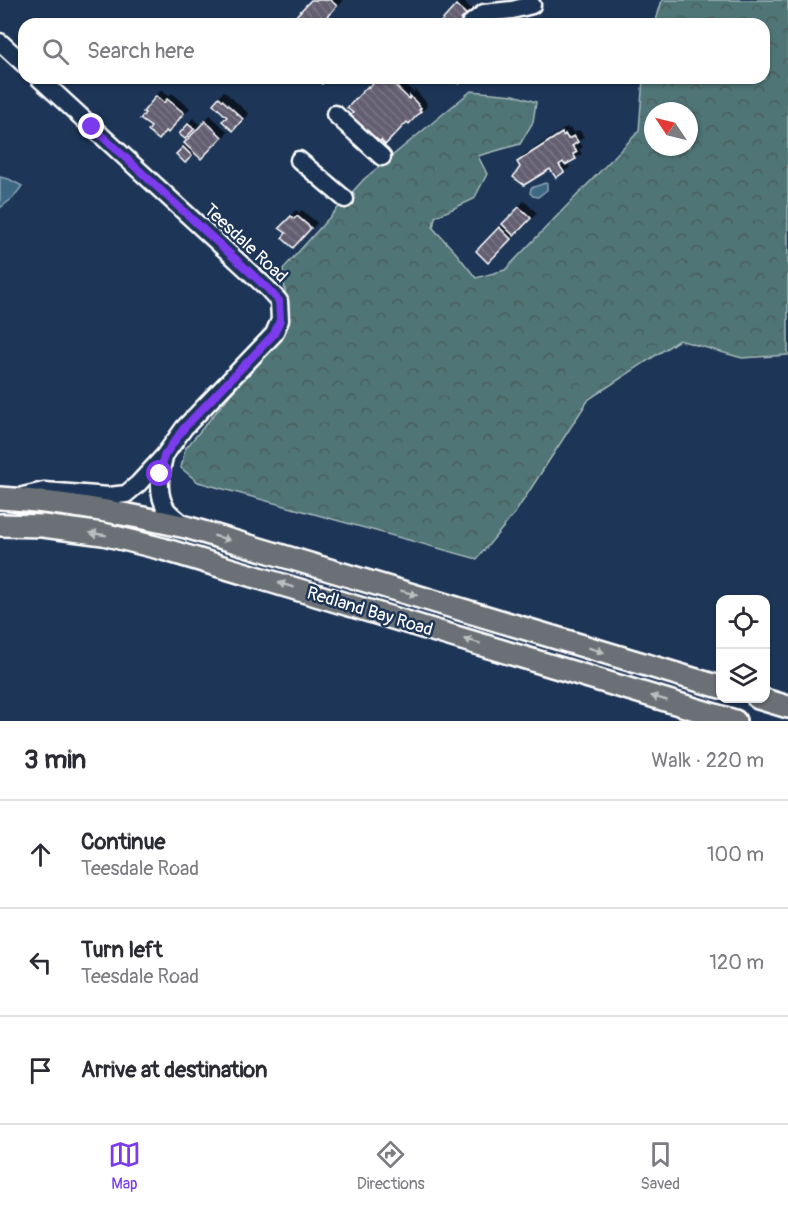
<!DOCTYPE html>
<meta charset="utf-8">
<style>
body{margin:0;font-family:Pangolin,sans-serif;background:#f2f2f3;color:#2b2b33}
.controls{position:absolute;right:18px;bottom:18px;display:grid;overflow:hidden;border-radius:12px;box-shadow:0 2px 4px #0004}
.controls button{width:54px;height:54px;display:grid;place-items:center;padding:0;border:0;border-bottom:2px solid #e1e1e2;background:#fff;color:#2b2b33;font:30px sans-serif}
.compass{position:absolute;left:644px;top:102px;width:54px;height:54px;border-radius:50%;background:#fff;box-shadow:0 2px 4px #0004;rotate:305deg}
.stop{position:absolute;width:18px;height:18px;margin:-14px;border:4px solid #7c3aed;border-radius:50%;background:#fff}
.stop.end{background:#7c3aed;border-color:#fff;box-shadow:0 2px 6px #0008}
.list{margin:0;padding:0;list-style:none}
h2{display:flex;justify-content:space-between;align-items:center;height:78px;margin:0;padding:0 24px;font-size:26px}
h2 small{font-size:20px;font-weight:400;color:#7c7c81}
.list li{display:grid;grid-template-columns:39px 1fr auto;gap:18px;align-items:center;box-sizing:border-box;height:108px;padding:0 24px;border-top:2px solid #e1e1e2}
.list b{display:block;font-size:22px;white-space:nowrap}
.list p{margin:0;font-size:20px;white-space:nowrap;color:#7c7c81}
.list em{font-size:20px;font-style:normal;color:#7c7c81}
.icon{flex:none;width:33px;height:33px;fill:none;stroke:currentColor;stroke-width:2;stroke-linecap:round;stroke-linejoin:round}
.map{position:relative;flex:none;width:788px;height:721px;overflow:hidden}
.search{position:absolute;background:#fff;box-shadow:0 2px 4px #0004;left:18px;right:18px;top:18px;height:66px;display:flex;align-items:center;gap:15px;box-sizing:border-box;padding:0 21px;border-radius:18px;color:#7c7c81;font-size:22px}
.sheet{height:402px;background:#fff}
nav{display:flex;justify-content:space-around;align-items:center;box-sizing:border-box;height:84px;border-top:2px solid #e1e1e2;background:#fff;font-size:16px;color:#7c7c81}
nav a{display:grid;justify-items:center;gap:3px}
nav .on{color:#7c3aed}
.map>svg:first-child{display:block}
.forest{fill:url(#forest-crowns);stroke:#a7baba;stroke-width:1.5;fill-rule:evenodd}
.water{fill:#3d6883;stroke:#8ba4b5;stroke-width:1.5}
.building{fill:url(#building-back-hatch);stroke:#fff;stroke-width:1.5;filter:url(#shadow)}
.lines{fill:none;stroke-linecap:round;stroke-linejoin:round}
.minor-casing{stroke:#fff;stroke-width:21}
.major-casing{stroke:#fff;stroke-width:26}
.minor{stroke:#1d3557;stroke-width:16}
.major{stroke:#6a7074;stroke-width:21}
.oneway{fill:#bcbfc0}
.route{stroke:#7c3aed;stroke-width:8}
.labels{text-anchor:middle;stroke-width:5;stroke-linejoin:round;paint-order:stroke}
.street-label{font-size:18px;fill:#fff;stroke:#1d3557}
</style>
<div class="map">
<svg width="788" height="721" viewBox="0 0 788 721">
<defs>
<pattern id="forest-crowns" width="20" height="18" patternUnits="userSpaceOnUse" patternTransform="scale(1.5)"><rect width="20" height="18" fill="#4f7476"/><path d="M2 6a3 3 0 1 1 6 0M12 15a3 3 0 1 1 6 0" fill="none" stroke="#4d5c5d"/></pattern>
<pattern id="building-back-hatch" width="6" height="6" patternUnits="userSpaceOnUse" patternTransform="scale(1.5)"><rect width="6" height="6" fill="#635e71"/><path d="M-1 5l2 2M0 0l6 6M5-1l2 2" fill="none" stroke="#7a7686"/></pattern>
<filter id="shadow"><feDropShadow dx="5" dy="-5" stdDeviation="0" flood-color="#0009"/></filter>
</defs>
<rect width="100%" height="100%" fill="#1d3557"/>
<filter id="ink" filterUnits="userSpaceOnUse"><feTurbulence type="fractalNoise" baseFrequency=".0167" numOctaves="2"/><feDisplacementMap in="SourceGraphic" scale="12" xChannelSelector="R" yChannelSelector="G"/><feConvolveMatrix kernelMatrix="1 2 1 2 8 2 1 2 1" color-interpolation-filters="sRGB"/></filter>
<g filter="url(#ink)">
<path class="forest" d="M662,0H788V355L742,358L679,340L589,399L515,513L477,559L198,482L181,468L185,449L288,326L283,269L364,179L471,91L514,95L536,102L533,122L520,144L478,156L487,174L474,199L435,217L433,228L456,253L476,278L505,270L639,131L643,78H764V24H655ZM653,111H689V147H653Z"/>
<path class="water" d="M0,177L9,179L22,186L13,198L0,208Z
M545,183L547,184V190L538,197L533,196L530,193L531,188Z"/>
<path class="building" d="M311,0H330L337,6L320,24H299L293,19Z
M456,5L468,16L461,24H439Z
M315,78H329L327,81L326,79L322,84Z
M378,78H387L409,99L410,96L421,108L419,110L421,111L409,124L407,122L385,145L381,140L379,142L350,115L353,113L347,108L368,86L369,88Z
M453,78H465L459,84Z
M156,96L164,103L167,99L184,113L168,133L166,131L159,140L148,131L151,127L140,119L145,113L143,112Z
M219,97L243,119L233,131L222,121L227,117L213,104Z
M205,121L222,137L201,159L184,143Z
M188,124L194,129L185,139L179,134Z
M562,133L563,136L565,134L568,139L574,136L578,142L572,146L577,152L573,154L576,159L565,165L563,162L559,165L564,172L556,178L550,169L524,185L513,177L520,167L517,162Z
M183,147L192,156L185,163L176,154Z
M519,207L531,218L514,236L502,224Z
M291,216L294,219L297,216L311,228L293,248L282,238L286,233L279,228Z
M499,227L511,239L488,263L476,251Z"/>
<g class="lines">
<defs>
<path id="minor" d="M470,24L484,13L512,10L532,5
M0,42L24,64
M335,114L382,157
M299,160L345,199
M164,457C160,474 156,494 167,510C172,516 180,521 186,527
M23,496L44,491L109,496L126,494L138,484L164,456L184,428L274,334L280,320L279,301L267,288L39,78"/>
<path id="major" d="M0,498C63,502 124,513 186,527L720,687
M0,525L43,526L103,534L163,549L735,721
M758,698L788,707"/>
</defs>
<use href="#minor" class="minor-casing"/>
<use href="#major" class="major-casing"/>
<use href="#minor" class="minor"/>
<use href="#major" class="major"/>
</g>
<defs><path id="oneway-solid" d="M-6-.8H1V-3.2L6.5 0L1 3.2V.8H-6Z" transform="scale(1.5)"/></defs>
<g class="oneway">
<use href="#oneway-solid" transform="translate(98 534) rotate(-171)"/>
<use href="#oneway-solid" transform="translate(222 538) rotate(16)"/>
<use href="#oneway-solid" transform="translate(286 585) rotate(-163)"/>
<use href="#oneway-solid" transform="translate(409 593) rotate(17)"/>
<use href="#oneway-solid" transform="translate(472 641) rotate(-163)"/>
<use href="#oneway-solid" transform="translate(596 650) rotate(17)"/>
<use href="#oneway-solid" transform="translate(659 698) rotate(-163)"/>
</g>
</g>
<g class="lines" filter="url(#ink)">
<path class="route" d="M92,127L267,288L279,301L280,320L274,334L184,428L164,456L160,474"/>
</g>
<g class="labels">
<g class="street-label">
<text transform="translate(246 243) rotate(43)" y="6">Teesdale Road</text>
<text transform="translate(370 611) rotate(17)" y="6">Redland Bay Road</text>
</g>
</g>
</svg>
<div class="controls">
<button><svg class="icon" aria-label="locate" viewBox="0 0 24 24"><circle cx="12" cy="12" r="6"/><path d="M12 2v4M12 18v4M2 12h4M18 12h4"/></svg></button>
<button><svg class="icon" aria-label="layers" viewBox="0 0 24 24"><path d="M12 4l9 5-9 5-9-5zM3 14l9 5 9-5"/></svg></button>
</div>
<svg class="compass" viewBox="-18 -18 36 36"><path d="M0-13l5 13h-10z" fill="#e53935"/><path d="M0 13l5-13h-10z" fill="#7c7c81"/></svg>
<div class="stop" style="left:160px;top:474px"></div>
<div class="stop end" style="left:92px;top:127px"></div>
<div class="search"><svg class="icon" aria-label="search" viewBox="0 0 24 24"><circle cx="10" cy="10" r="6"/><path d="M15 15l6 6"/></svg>Search here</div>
</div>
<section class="sheet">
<h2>3 min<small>Walk · 220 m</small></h2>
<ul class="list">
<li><svg class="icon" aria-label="ahead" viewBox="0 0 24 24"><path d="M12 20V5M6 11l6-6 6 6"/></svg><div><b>Continue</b><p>Teesdale Road</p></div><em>100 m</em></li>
<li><svg class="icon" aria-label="left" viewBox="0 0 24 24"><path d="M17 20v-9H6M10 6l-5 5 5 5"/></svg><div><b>Turn left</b><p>Teesdale Road</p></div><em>120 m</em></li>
<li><svg class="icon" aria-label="arrive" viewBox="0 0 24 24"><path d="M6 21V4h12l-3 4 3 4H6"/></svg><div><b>Arrive at destination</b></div></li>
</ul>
</section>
<nav>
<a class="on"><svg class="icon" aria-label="map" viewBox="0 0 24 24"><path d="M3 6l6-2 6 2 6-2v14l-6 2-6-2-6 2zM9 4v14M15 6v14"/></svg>Map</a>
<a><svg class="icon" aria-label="directions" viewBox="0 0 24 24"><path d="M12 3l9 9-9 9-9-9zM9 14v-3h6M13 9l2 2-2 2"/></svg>Directions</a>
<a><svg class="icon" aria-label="saved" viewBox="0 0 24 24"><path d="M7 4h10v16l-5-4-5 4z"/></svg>Saved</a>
</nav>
